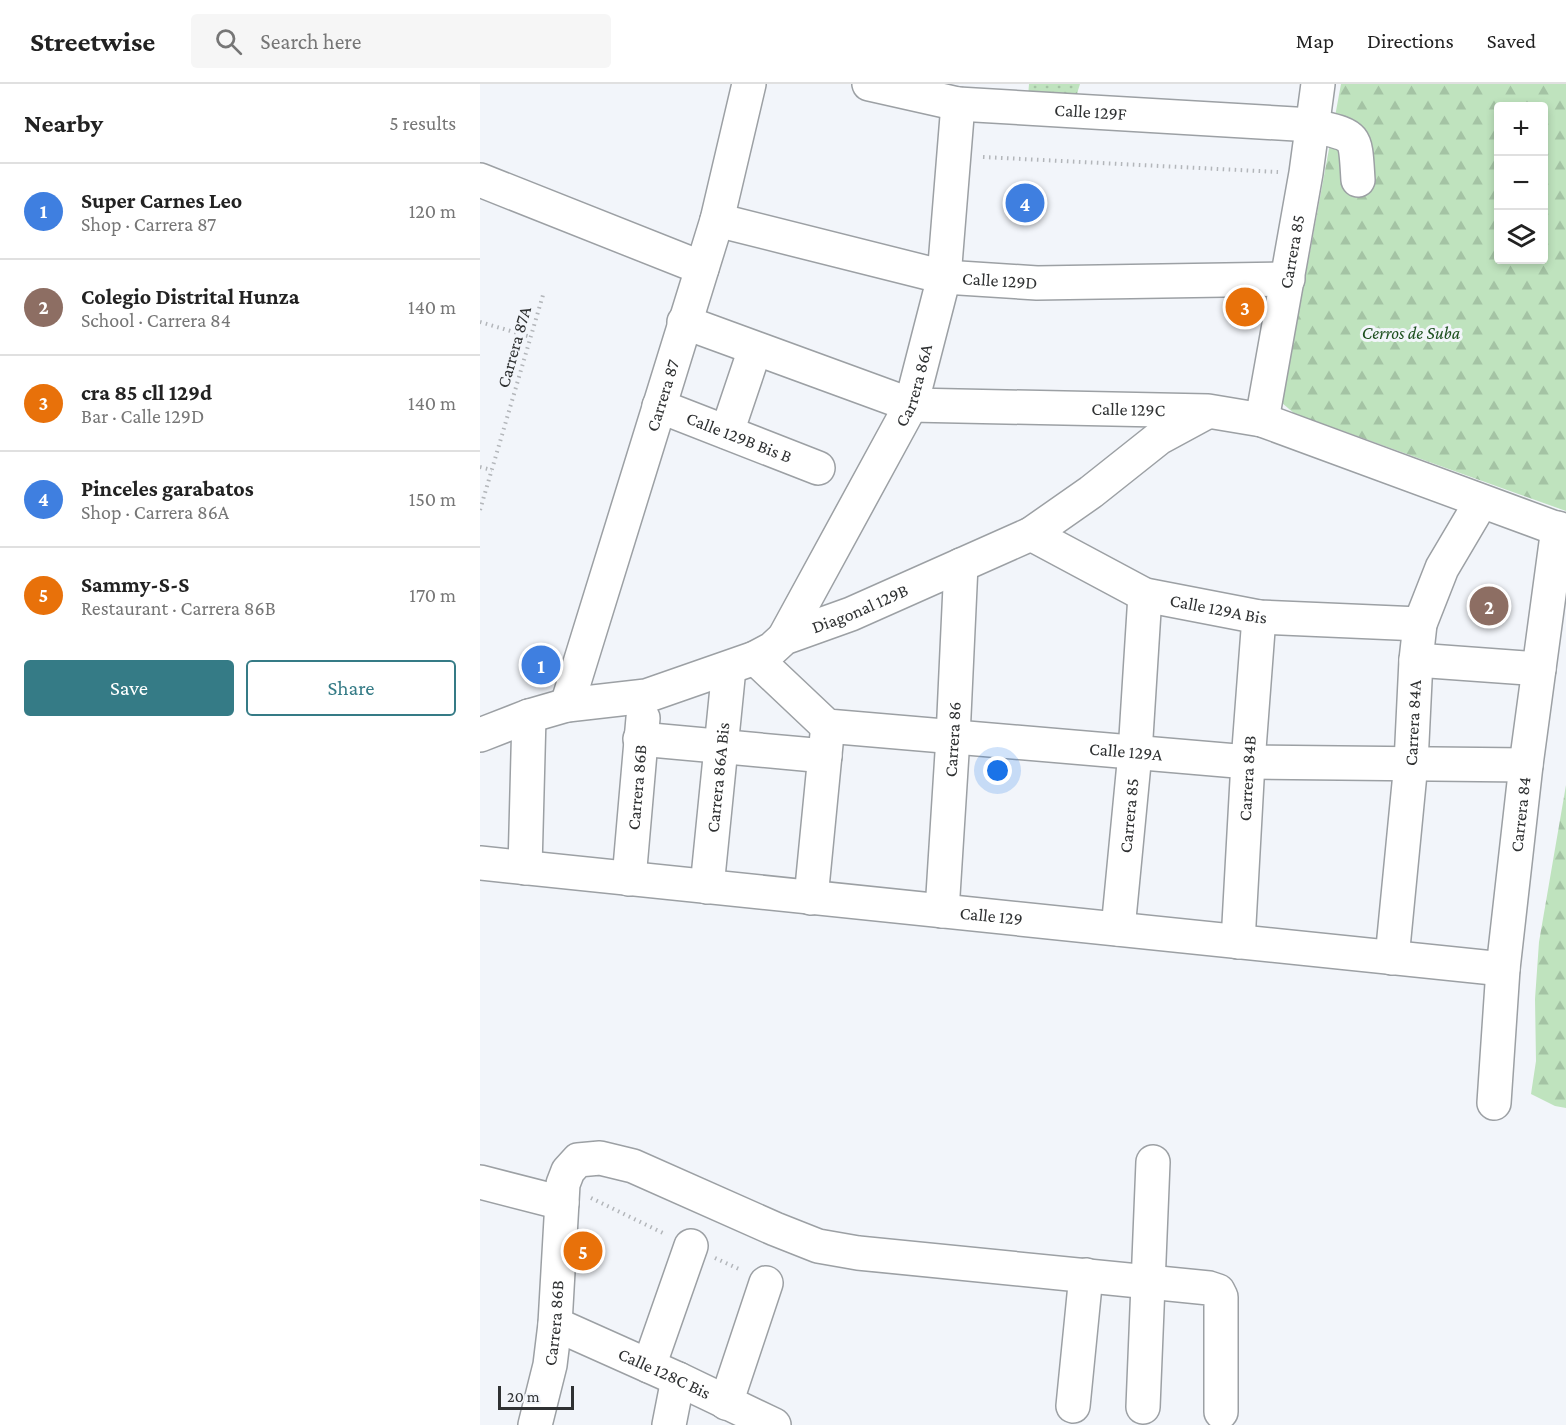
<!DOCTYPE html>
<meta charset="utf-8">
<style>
body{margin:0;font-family:"Crimson Pro",serif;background:#f6f6f6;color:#222}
.controls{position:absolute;right:18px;top:18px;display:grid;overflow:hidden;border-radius:6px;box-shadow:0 3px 9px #0003}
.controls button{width:54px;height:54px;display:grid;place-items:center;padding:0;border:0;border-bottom:2px solid #e0e0e0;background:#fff;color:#222;font:30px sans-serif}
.scale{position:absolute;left:18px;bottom:15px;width:76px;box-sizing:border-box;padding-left:6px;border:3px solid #2f3132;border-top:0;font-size:16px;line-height:21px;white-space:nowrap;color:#2f3132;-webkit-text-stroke:4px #f2f5fa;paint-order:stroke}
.you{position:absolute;left:518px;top:687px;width:21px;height:21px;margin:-15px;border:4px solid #fff;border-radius:50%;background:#1a73e8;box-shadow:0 0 0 9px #1a73e833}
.badge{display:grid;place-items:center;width:39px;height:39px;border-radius:50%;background:#357b86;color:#fff;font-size:20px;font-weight:700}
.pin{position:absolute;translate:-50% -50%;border:3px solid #fff;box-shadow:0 2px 6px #0006}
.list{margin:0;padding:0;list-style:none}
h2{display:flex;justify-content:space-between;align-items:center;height:78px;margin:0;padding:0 24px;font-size:26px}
h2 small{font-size:20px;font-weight:400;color:#767676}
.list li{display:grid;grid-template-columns:39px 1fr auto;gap:18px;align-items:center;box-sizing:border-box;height:96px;padding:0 24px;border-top:2px solid #e0e0e0}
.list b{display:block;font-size:22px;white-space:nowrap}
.list p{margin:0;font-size:20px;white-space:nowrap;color:#767676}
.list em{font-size:20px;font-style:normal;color:#767676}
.actions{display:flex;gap:12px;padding:18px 24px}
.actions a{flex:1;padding:14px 0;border:2px solid #357b86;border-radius:6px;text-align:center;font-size:21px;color:#357b86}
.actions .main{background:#357b86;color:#fff}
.icon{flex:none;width:33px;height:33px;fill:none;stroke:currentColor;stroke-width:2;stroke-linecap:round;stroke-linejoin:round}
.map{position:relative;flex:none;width:1086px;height:1341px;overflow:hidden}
header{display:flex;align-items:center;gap:36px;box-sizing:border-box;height:84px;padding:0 30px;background:#fff;border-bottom:2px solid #e0e0e0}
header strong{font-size:28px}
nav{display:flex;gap:33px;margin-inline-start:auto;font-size:21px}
.search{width:420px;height:54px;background:#f6f6f6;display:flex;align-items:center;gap:15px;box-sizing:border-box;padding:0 21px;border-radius:6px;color:#767676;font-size:22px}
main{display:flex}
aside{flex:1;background:#fff}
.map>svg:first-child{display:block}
.grass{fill:url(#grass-dots)}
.forest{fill:url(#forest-firs);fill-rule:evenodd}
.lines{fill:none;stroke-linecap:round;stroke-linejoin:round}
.minor-casing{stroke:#9ca0a4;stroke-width:36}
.path{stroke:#b3b6ba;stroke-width:4;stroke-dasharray:1.5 4.5;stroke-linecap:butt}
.minor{stroke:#fff;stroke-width:33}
.labels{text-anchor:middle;stroke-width:6;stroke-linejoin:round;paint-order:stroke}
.street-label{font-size:18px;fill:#2f3132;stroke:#f2f5fa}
.park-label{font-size:18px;font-style:italic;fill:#1c4f1e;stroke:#f2f5fa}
</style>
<header>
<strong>Streetwise</strong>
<div class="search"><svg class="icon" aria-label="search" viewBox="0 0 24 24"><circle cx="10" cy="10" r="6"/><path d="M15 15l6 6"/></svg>Search here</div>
<nav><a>Map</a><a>Directions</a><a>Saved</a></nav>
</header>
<main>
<aside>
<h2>Nearby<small>5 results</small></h2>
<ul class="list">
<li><span class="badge" style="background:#3f7fe0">1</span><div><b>Super Carnes Leo</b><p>Shop · Carrera 87</p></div><em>120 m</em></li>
<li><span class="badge" style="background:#8d6e63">2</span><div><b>Colegio Distrital Hunza</b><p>School · Carrera 84</p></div><em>140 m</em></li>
<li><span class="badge" style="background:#e8710a">3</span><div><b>cra 85 cll 129d</b><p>Bar · Calle 129D</p></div><em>140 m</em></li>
<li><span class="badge" style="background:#3f7fe0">4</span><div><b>Pinceles garabatos</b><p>Shop · Carrera 86A</p></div><em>150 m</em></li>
<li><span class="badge" style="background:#e8710a">5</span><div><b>Sammy-S-S</b><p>Restaurant · Carrera 86B</p></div><em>170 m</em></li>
</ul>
<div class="actions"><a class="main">Save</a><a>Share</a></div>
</aside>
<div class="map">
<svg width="1086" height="1341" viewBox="0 0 1086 1341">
<defs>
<pattern id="grass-dots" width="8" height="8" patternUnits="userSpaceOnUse" patternTransform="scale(1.5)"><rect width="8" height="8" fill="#bfe3be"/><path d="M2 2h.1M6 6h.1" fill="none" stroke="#a4c3a4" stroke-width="1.8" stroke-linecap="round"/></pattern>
<pattern id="forest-firs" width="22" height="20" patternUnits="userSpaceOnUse" patternTransform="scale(1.5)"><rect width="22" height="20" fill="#bfe3be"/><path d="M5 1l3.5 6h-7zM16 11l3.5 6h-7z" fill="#a4c3a4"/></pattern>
</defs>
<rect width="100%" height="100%" fill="#f2f5fa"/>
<path class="grass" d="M549,0H600L596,13H548Z"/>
<path class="forest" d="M861,0H1086V427L860,346L822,336L802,319ZM1018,22H1064V176H1018Z
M1086,701V1024L1075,1022L1051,1010L1056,977L1055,915L1059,858Z"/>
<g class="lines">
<defs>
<g id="minor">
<path id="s1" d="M389,0L478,20L832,41C878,53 875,49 878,96"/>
<path d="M0,96L222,184"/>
<path id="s2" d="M237,136L464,193L557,199L808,195"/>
<path id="s3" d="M204,238L431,321L728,327L782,336L1086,448"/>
<path id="s4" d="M179,322L338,384"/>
<path id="s5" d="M782,336L826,89L838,0"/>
<path d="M247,348L275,265"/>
<path id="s6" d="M551,450L665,511L779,533L940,540"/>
<path id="s7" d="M304,554L431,321L464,193L478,20"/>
<path id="s8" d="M275,574L347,642L768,678L1046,681"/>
<path d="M936,576L1059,585"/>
<path id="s9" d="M87,621L237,136L269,0"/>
<path id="s10" d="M0,651L49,632L87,621L166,612L275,574L292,565L304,554L371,530L551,450L611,408L679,354L727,328"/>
<path d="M160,655L345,672"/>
<path id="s11" d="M0,779L1023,885"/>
<path d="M45,784L49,632"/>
<path id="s12" d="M149,795L163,634"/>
<path id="s13" d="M227,803L249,584"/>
<path d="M331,814L347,650"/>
<path id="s14" d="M462,827L473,653L481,481"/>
<path id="s15" d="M638,845L655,669L665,511"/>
<path id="s16" d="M758,858L768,678L779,533"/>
<path id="s17" d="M912,874L931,679L936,576L940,540L962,484L1001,418"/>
<path id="s18" d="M1014,1019L1023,885L1046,681L1078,444"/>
<path d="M0,1098L82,1119"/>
<path id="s19" d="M75,1240L198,1295L294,1341"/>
<path d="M169,1282L211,1162"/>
<path d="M246,1319L286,1199"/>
<path d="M593,1322L606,1191"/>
<path d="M663,1323L673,1078"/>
<path id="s20" d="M55,1341L70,1281L75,1240L83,1100L88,1087L98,1076L120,1074L153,1082L295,1145L338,1162L378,1169L729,1204L738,1207L741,1213V1328"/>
<path d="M189,1341L198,1295"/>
</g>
</defs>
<use href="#minor" class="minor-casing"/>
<path class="path" d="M503,73L798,88
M0,238L51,253
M0,383L12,386
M0,426L63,211
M111,1114L185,1150
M235,1174L261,1186"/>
<use href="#minor" class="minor"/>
</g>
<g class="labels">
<g class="street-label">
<text dy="6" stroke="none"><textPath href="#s1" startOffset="224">Calle 129F</textPath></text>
<text dy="6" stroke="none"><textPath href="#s5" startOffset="171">Carrera 85</textPath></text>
<text dy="6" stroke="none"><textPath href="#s2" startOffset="290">Calle 129D</textPath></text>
<text transform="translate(34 263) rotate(-74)" y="6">Carrera 87A</text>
<text dy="6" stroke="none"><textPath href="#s7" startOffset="285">Carrera 86A</textPath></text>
<text dy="6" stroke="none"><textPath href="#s9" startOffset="324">Carrera 87</textPath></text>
<text dy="6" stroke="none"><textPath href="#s3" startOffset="459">Calle 129C</textPath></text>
<text dy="6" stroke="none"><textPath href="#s4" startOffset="86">Calle 129B Bis B</textPath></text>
<text dy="6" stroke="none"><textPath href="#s10" startOffset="404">Diagonal 129B</textPath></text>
<text dy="6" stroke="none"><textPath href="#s6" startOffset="204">Calle 129A Bis</textPath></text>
<text dy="6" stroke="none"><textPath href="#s17" startOffset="236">Carrera 84A</textPath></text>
<text dy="6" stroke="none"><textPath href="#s14" startOffset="172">Carrera 86</textPath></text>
<text dy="6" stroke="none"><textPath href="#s8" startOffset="399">Calle 129A</textPath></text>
<text dy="6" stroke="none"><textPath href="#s13" startOffset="110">Carrera 86A Bis</textPath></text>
<text dy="6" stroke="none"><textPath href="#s16" startOffset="164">Carrera 84B</textPath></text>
<text dy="6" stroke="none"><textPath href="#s12" startOffset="92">Carrera 86B</textPath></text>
<text dy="6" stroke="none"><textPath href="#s18" startOffset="290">Carrera 84</textPath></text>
<text dy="6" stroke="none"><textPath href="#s15" startOffset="114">Carrera 85</textPath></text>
<text dy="6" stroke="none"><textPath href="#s11" startOffset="514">Calle 129</textPath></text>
<text dy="6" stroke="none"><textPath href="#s20" startOffset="104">Carrera 86B</textPath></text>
<text dy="6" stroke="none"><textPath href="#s19" startOffset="120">Calle 128C Bis</textPath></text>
</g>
<g class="park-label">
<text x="931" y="255">Cerros de Suba</text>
</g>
</g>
</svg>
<div class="controls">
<button>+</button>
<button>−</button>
<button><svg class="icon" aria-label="layers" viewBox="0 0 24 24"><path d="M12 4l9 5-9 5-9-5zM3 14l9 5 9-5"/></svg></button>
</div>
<div class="scale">20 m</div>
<div class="you"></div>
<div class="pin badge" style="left:61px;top:581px;background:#3f7fe0">1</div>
<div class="pin badge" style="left:1009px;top:522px;background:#8d6e63">2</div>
<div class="pin badge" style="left:765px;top:223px;background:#e8710a">3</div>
<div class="pin badge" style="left:545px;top:119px;background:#3f7fe0">4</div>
<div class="pin badge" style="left:103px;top:1167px;background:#e8710a">5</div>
</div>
</main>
